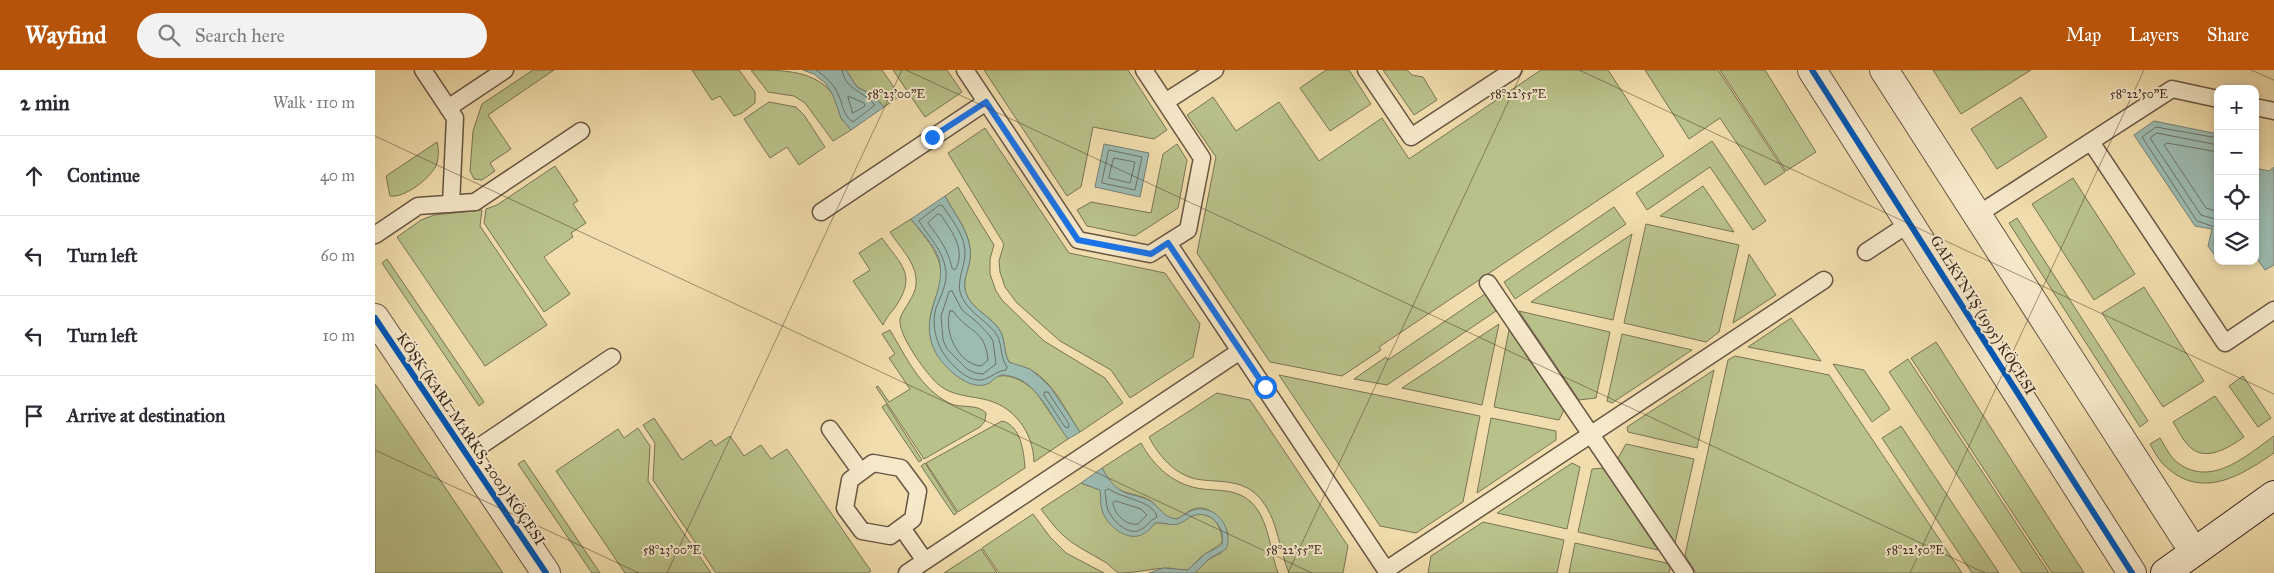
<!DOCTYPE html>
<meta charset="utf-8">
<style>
body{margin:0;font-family:"IM FELL Great Primer",serif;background:#f2f2f3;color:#2b2b33}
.controls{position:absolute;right:15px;top:15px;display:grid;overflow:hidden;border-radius:10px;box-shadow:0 2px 8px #0003}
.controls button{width:45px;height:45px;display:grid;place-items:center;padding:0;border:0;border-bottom:1px solid #e1e1e2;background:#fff;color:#2b2b33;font:25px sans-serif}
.stop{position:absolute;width:15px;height:15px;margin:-11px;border:4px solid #1a73e8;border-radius:50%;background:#fff}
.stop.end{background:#1a73e8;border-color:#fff;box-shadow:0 1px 5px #0008}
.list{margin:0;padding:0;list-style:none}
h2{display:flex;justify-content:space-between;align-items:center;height:65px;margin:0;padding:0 20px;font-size:21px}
h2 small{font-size:16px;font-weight:400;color:#7c7c81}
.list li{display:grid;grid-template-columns:32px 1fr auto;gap:15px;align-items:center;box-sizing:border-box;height:80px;padding:0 20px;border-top:1px solid #e1e1e2}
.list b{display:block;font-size:19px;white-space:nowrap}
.list em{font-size:16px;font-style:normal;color:#7c7c81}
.icon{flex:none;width:28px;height:28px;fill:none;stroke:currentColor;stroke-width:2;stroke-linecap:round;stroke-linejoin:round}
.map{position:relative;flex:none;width:1899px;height:503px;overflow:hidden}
header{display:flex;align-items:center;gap:30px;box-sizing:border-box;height:70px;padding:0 25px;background:#b45309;color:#fff}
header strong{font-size:24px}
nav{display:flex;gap:28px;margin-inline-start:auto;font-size:18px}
.search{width:350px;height:45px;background:#f2f2f3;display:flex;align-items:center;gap:12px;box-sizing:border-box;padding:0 18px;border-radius:28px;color:#7c7c81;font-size:19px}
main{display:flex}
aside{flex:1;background:#fff}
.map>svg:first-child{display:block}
.green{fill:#b9c18a;stroke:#7a7454}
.water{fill:#9cbbb1;stroke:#758077}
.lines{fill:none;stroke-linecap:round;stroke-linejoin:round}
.shore{stroke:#6c7268;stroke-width:1}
.lane-casing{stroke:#685542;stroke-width:19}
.street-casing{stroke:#685542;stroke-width:30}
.secondary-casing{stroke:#3b281f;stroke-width:30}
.lane{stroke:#f6e9ca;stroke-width:16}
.street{stroke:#f6e9ca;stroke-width:28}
.secondary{stroke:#f6e9ca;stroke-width:28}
.cycleway-casing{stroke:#f6e9ca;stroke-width:9}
.cycleway{stroke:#0057b8;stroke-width:6}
.route{stroke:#1a73e8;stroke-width:6}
.ticks{fill:none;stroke:#3b281f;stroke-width:1;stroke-opacity:0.45}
.labels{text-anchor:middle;stroke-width:4;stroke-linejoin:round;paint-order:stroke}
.street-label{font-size:15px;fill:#3b281f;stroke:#f6e9ca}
.ticks-label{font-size:12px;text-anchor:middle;fill:#3b281f;stroke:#f6e9ca;stroke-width:4;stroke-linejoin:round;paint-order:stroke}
</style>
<header>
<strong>Wayfind</strong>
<div class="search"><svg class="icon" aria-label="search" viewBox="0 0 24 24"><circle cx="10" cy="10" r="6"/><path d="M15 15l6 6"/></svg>Search here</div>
<nav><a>Map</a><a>Layers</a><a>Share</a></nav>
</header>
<main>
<aside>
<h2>2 min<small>Walk · 110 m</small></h2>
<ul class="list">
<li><svg class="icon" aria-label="ahead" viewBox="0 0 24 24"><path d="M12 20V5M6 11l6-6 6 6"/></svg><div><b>Continue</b></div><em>40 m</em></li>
<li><svg class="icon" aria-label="left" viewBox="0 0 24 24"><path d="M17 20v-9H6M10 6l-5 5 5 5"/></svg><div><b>Turn left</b></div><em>60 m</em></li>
<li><svg class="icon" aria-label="left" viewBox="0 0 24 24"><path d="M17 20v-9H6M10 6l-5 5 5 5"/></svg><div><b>Turn left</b></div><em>10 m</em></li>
<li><svg class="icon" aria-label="arrive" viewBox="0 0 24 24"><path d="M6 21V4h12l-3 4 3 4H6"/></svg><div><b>Arrive at destination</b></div></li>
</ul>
</aside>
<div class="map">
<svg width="1899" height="503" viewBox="0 0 1899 503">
<rect width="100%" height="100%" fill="#f1ddad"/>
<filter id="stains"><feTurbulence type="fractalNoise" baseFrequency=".004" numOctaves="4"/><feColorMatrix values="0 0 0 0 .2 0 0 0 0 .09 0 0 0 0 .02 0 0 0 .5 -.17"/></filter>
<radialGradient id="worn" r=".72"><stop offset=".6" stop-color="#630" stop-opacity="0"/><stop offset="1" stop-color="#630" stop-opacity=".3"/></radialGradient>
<path class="green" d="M158,0H179L113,45L136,79L115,93L120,101L107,110L99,109L95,101L98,61L107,34Z
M317,0H364L380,22V33L367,43L359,46L345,26L337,30Z
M376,0C407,0 442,0 459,26C462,32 463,41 466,48C469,52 473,55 476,60L458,71L430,33L419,26L393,22Z
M471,0H507L525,26L509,37L498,25L482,17Z
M518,0H572L587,22L550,47Z
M609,0H753L792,60L779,69L718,57L706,117L692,126Z
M951,0H974L996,34L955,61L925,18Z
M1008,0H1032L1037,5L1048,7L1062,30L1039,45Z
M1166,0H1233L1289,86L1004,277L1006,280L967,306L895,292L822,183L841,87L812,45L838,27L861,61L904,32L944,91L1007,48L1034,89Z
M1270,0H1343L1410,102L1390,115L1345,48L1314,69Z
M1345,0H1390L1441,82L1411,101Z
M1558,0H1656L1586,44Z
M1646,27L1672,67L1622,99L1596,59Z
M394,32L421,37L429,45L450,77L424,95L412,77L395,88L369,49Z
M610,58L694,183L790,203L825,254L818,287L755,328L736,300L685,271L642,233L630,217L625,202L624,191L629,174L573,83Z
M1337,71L1391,151L1378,160L1335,97L1272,140L1261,123Z
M62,72C64,79 64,88 61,96C54,109 30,128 15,126L11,106Z
M802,74L812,90L803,138L760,166L712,156L702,140L716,132L776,143L788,84Z
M180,96L203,131L198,134L211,153L196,163L198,167L169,187L195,224L169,242L109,153L111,139L122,135Z
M1698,108L1760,204L1719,230L1657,134Z
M1328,116L1359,162L1285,146Z
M583,117L619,175L615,189V204L621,221L627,230L669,271L730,308L748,333L705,362C691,341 678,312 656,300C649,296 641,296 634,292C628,282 631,269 624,259C614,245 593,237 590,219C588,209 594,199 595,189C598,165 580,145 570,126Z
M1239,137L1251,154L1140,229L1129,212Z
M107,140L105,156L172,255L110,296L22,167L46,150L59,145Z
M1642,148L1773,351L1765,357L1634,153Z
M536,149C551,169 573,190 564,218C559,233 554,243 555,259L624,306C638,304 651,313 661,322L693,369L659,392C658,361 638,335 608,329C588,325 571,325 557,308C547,297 519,259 526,246C532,233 543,223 541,208C540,192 524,176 515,162Z
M1271,154L1364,175L1344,262L1331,272L1249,253Z
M1257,164L1238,250L1156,232Z
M507,168C526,195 542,204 521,236C515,244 513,245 508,255L478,211L495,200L484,183Z
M1374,184L1401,225L1358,253Z
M12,189L109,332L104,336L7,193Z
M1769,217L1829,311L1788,337L1727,243Z
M1110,224L1121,241L1012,315L979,309L1011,287L1013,290Z
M1144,241L1235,262L1221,328L1204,330Z
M1416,248L1446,291L1373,277Z
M1124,254L1107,335L1027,318Z
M515,260C531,287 545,318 574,333C585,339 602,333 611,343L610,351L605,357L549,389L501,317L503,316L514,332L535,319L514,288L520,284L507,264Z
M1134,260L1189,340L1184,350L1119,337Z
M1247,264L1317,280L1237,333L1232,331Z
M1561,272L1709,503H1677L1536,288Z
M1360,286L1454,305L1587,503H1321L1310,485L1353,290Z
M1533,289L1674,503H1647L1514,302Z
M1458,294L1489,300L1515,339L1497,352Z
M1339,300L1322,378L1253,362L1252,357Z
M904,305L1105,346L1088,432L1041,463L1005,456Z
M1868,306L1896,348L1883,357L1854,316Z
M0,314L128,503H0Z
M842,323L875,330L973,476L968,503H914C903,477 903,447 883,426C865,408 843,413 821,409C799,404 784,386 774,367Z
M1840,326L1869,367C1855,377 1829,394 1813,375C1807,369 1803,360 1798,352Z
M511,334L547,390L544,392L507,337Z
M279,348L307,390L336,370L340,376L355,366L369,386L386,375L396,389L412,379L496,501L493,503H341L278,410L280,373L268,355Z
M1116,348L1181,361V370L1102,423Z
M627,351C646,355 649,383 650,398L583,442L551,393Z
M1526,356L1624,503H1597L1507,368Z
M263,358L275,376L273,411L336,503H250L181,401L243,359L249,368Z
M1899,366V383C1864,407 1825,431 1788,394C1783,389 1779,381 1775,374L1785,368C1790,376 1795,387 1803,393C1837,418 1872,385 1899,366Z
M766,373C779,397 800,416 828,419C845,421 862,419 876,432C894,449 895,481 903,503H820L834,489L846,483L853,464C847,450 835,432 816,440C811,442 806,449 800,449C788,449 784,437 776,431C765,424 751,425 740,417C734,412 731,405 727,398Z
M1251,374L1319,389L1300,473L1243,388Z
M149,390L225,503H217L143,394Z
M550,393L582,443L579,445L546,396Z
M1197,393L1205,397L1192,459L1122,443Z
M1228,398L1283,480L1203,462L1217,399Z
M706,413L725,420C730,443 726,449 749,463L775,459L780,453C786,452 790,454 796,454C803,453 811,447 818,445C837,440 848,457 847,473L826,487L813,500C806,501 801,499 794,498C777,498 763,503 745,503C740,502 735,495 730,492C697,473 689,471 666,439Z
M658,444L675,467L691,483L729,503H624L607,478Z
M1108,452L1189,470L1182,503H1053L1056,486Z
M1200,473L1296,494L1294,503H1194Z
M606,479L622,503H569Z"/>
<path class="water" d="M428,0H471L482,17L498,25L509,37L476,60L466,48L458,25L450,13L439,4Z
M1779,51L1843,64V190L1833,176L1837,159L1820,156L1759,65Z
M729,74L774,83L765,127L720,117Z
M1899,97V195L1890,200L1880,186V98L1894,101Z
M570,126C580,145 598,166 595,189C594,199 588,209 590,219C593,237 614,245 624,259C631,269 628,282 634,292L655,299L667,309L676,318L705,362L693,369C680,352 665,320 646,310C641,308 630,303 624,306C619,308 616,313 612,314C594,321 571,299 562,285C540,247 573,224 564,189C560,175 545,161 536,149Z
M727,398C735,412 742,422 758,425C765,427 771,428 777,432C786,439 789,448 802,449C810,445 817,437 828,439C846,441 858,462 851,479L834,489L820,503H774L788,498L813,500L830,484L847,475C851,460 838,441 821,445C814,446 810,452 803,454C796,456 788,452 780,453C777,457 773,462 768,464C753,473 731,455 727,440C725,434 726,426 725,420L706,413Z"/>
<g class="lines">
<path class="shore" d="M441,0C451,7 458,13 463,24C468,34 468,46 478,52L500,35C490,22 470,20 467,0
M473,26L489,33L490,36L478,43Z
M1843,68L1781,57L1767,67L1822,151L1840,157L1839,175L1843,181
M1843,75L1782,63L1775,68L1826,145L1843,150
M734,80L767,87L760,120L727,113Z
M1843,82L1792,73L1789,75L1831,138L1843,142
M739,88L760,92L755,113L734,108Z
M565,135L568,136C579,154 594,169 589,192C587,202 583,211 585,222C590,240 608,248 620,262C628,272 624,286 632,297L631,300C620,301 613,311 603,310C594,309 586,303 580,297C564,283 555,259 561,238C566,225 572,215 571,201C568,179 554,168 544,151Z
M563,144L566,145C576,160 592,181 580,200L577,198C573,179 564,168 553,153Z
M577,221L587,240L603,253L615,266L618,271L621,294L608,304L600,303L592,299L572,279L568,270L566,246L574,222Z
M575,241H578C593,263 610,258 613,290L606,296C583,294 568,261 575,241Z
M670,322H673L694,354L693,358L690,357L669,325Z
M734,419C747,429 778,430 782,447C775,450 771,458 763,461C751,464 737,450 733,440C731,434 731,427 730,421Z
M741,431L766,439L772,445L763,454C751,456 739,444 738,433Z"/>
<defs>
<path id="lane" d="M48,0L80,48L76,134
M590,0L703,170L775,184L813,160L827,88L769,0
M991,0L1036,67L1138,0
M790,32L840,0
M1880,37L1899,41
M73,38L130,0
M1716,72L1850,273L1899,240
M446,142L611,32
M1602,145L1797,19L1843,29
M0,165L43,136L100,132L206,61
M793,173L1013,503
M1491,182L1535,153
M1113,213L1310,503
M455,359L486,402
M92,385L237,287
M498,393L526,398L543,421L538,449L515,466L487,461L470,438L475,410Z
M527,458L550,491
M1011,500L1449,210
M532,503L865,281"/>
<path id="street" d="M1437,0L1757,503
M1509,0L1819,482
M0,248L171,503"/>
<path id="secondary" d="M1790,503L1899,425"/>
</defs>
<use href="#lane" class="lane-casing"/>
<use href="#street" class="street-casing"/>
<use href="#secondary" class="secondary-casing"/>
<use href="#lane" class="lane"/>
<use href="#street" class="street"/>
<use href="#secondary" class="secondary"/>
<defs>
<path id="cycleway" d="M1437,0L1757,503
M0,248L171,503"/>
</defs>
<use href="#cycleway" class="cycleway-casing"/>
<use href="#cycleway" class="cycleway"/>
</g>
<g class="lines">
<path class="route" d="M557,67L611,32L703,170L776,184L793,173L890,317"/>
</g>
<path class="ticks" d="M531,0L1610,503M1204,0L1899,324M1876,0L1899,10M0,66L937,503M0,380L264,503M292,503L527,0M913,503L1148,0M1535,503L1769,0"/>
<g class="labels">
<g class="street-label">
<text transform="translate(1608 245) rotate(58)" y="5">GALKYNYŞ (1995) KÖÇESI</text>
<text transform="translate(96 369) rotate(56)" y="5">KÖŞK (KARL MARKS, 2001) KÖÇESI</text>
</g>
</g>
<g class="ticks-label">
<text x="521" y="28">58°23'00"E</text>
<text x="1143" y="28">58°22'55"E</text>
<text x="1764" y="28">58°22'50"E</text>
<text x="297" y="484">58°23'00"E</text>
<text x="919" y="484">58°22'55"E</text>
<text x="1540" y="484">58°22'50"E</text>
</g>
<rect width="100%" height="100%" filter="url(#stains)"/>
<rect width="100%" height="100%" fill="url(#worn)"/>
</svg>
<div class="controls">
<button>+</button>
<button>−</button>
<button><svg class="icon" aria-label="locate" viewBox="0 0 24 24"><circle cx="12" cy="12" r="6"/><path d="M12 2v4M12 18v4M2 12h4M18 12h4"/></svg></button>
<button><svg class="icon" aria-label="layers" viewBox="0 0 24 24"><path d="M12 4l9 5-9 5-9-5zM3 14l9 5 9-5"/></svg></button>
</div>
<div class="stop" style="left:890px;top:317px"></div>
<div class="stop end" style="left:557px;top:67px"></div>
</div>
</main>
